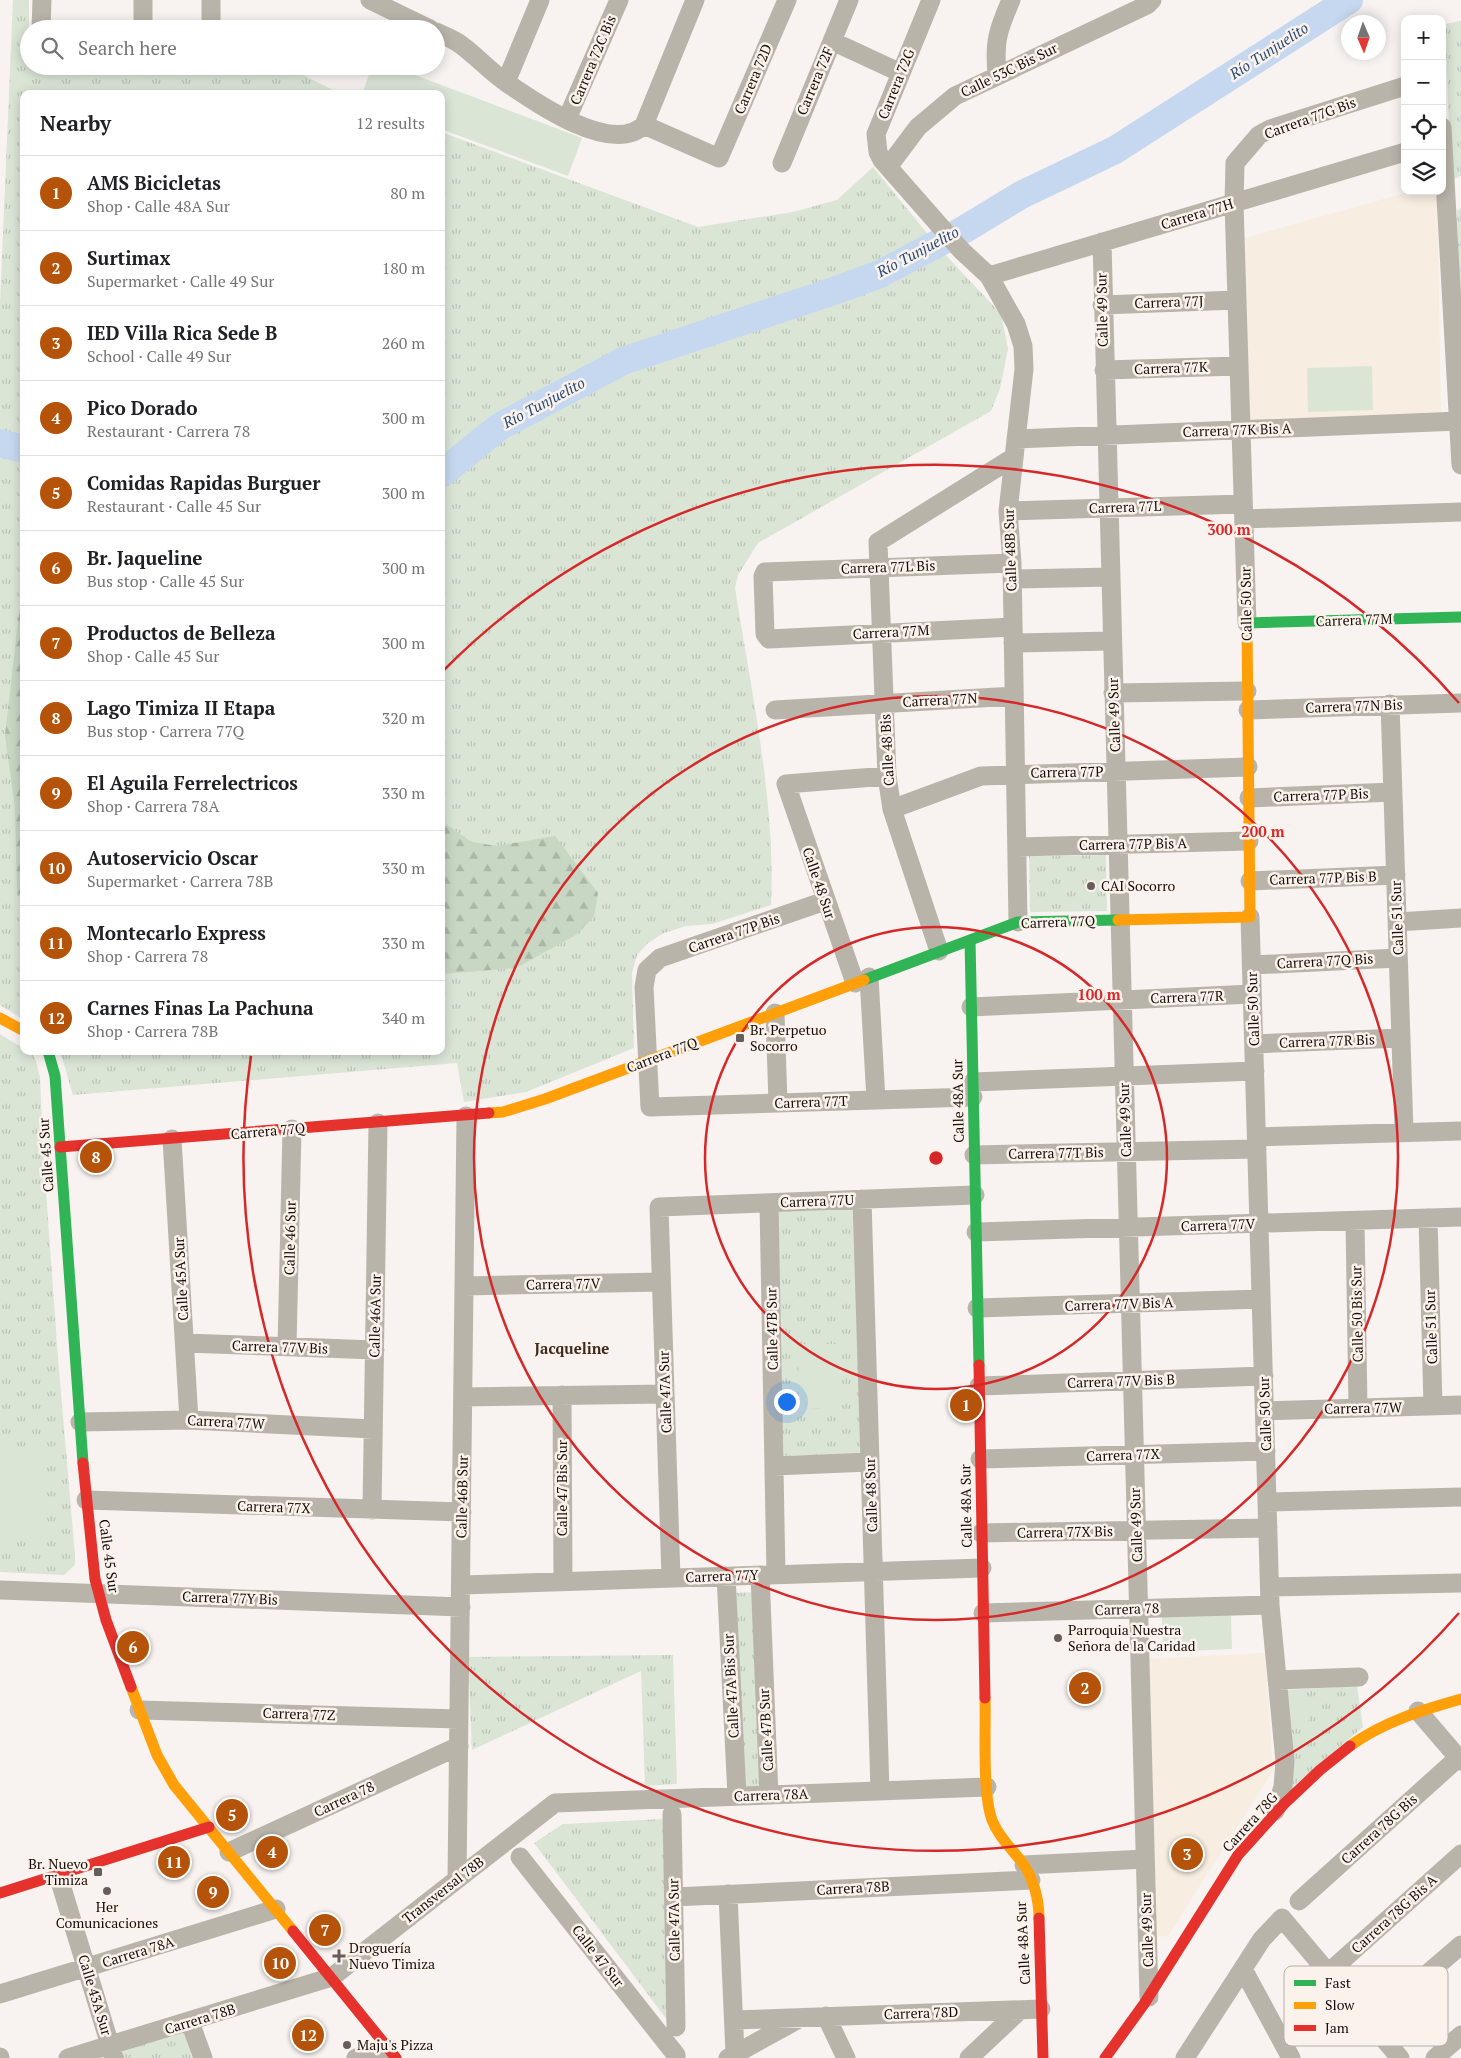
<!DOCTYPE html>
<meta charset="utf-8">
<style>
body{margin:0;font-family:"PT Serif",serif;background:#f6f6f6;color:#202124}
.controls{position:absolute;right:15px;top:15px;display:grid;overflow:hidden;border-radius:10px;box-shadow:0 2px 12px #0003}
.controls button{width:45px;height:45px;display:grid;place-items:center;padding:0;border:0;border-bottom:1px solid #e0e0e0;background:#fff;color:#202124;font:25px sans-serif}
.compass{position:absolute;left:1341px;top:15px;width:45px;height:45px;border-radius:50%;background:#fff;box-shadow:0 2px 12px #0003;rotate:178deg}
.you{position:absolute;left:786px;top:1401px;width:18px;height:18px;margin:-12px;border:4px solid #fff;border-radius:50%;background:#1a73e8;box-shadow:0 0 0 8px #1a73e833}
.badge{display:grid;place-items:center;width:32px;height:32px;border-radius:50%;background:#b45309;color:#fff;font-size:16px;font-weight:700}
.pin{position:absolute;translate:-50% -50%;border:2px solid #fff;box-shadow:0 1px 5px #0006}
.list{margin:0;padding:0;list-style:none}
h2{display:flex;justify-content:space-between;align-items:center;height:65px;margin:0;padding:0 20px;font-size:21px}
h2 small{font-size:16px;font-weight:400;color:#757577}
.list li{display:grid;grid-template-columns:32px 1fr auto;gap:15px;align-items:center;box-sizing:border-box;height:75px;padding:0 20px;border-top:1px solid #e0e0e0}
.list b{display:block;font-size:19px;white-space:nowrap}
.list p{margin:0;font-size:16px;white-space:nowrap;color:#757577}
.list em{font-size:16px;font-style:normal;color:#757577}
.icon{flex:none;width:28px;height:28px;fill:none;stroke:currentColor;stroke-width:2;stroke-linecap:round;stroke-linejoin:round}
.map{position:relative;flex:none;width:1461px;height:2058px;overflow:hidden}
.search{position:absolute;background:#fff;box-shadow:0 2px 12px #0003;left:20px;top:20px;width:425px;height:55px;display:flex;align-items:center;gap:12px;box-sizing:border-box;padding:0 18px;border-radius:28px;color:#757577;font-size:19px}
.panel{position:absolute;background:#fff;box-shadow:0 2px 12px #0003;left:20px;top:90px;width:425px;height:965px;border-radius:10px}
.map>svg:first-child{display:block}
.education{fill:#f7eee1}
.grass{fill:url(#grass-tufts)}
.forest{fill:url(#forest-firs)}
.pitch{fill:#dae5d6}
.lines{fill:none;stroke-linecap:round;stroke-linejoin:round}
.river{stroke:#c6d8ef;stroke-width:28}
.street{stroke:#b9b4aa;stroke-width:19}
.fast{stroke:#30b455;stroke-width:11}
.slow{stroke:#ff9f0a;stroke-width:11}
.jam{stroke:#e5322d;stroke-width:11}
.ring{fill:none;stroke:#d62828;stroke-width:2.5}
.poi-dot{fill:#655e5a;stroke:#fcf2ec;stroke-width:2}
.labels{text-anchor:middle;stroke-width:5;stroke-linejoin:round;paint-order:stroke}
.street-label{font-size:14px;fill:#160e09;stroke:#fcf2ec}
.poi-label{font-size:14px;fill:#160e09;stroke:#fcf2ec;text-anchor:start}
.water-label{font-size:15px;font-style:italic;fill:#264c78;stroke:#fcf2ec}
.neighbourhood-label{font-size:15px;font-weight:bold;fill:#3c2a1f;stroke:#fcf2ec}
.key{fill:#fcf2ec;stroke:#b7aea8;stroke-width:1}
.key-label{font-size:14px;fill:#160e09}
.centre{fill:#d62828;stroke:#fcf2ec;stroke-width:2.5}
.ring-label{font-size:15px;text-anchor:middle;font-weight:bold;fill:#d62828;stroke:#fcf2ec;stroke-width:5;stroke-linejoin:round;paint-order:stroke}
</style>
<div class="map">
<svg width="1461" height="2058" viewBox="0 0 1461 2058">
<defs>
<pattern id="grass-tufts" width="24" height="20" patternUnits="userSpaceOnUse" patternTransform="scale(1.25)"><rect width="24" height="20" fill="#dae5d6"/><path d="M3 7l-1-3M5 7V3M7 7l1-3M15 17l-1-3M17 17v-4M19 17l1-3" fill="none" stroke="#bac3b6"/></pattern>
<pattern id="forest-firs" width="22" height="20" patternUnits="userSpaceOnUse" patternTransform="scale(1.25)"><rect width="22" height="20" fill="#c8d7c3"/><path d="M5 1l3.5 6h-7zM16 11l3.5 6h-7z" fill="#abb7a6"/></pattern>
</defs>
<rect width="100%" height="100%" fill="#f8f3f0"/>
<path class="education" d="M1412,191H1437L1441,412L1250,420L1245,238Z
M1265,1653L1273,1771L1168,1936L1155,1937L1146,1659Z"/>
<path class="grass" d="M13,0H29V66H285L341,94H24V1020L0,1005V303Z
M1461,21V176L1451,180L1445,24Z
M441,132L698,227L793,212L837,200L873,167L940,249L1001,314L1008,349L1000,389L991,411L758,543L738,575L735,588C751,690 776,803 771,905L712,924L686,926L664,933L648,943L637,955L632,973L634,1048L526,1092L464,1102L457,1063L73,1095L60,1051H441Z
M1461,208V355H1460L1457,210Z
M1106,855L1107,911L1030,912L1029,856Z
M0,1034L32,1054L36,1061L40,1077L43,1149L58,1358L75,1555V1565L64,1575L0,1572Z
M855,1207L862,1454L780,1456L773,1209Z
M755,1592L764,1787L741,1788L731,1593Z
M673,1655L677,1784L645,1786L641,1671L472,1750L468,1657Z
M1357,1686L1363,1727L1290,1789C1297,1756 1290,1724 1286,1690Z
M663,1819L668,2021L534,1843L563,1824Z
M184,2030L192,2058H121L118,2049Z"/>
<path class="forest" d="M24,598V899L17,892L15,808L5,736L19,612Z
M441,821L472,842L497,846L555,836L598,893L594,917L576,935L516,968L441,974Z"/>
<path class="pitch" d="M372,66H391L582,138L568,176L441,129V94H362Z
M1372,366L1373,410L1308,412L1307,368Z
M798,1344H841L842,1408L799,1409Z
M0,1451L45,1452L43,1535L0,1534Z
M1231,1614L1232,1649L1163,1652L1162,1617Z
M1298,1691L1308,1698C1309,1709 1314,1721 1302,1727L1293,1721L1291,1697Z"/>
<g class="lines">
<path class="river" d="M0,443L24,449
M441,474L499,427L623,361L834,291L880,274L965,229L1021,195L1115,150L1349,0"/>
<path class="street" d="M370,0L430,29
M931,0L876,134L878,152L882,160L961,250L989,276L1016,324L1023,346L1024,369L1008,511L1012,563L1018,922
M211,23V0
M41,29L42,0
M143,29V0
M436,32C443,35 450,38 457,42C475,54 489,71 507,83C536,103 612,156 644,125L719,158L787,0
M832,41L901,73
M997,74C994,41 998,30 1011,0
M506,82L540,0
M567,119L619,0
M644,125L695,0
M1442,127L1461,465
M782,163L849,0
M888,167L918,127L955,96L1147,5L1152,0
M1102,242L1149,1997
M989,276L1405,152
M1102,305L1237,300
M1104,370L1239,366
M1016,439L1459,421
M1008,511L1243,504
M1244,519L1461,512
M1012,563L765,572L763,576L765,634L769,639L1013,627
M1012,579L1110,577
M1247,623L1234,203L1235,163L1259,135L1270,129L1405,86
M1013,643L1112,641
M1113,693L1247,691
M1390,704L1404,1132
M775,710L1014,696
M1248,710L1461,703
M1249,798L1393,792
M892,809L981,776L1248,767
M1017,847L1249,841
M1250,881L1396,875
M825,901L660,958L647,970L644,987L650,1107L973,1097
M1250,917L1270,1605L1285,1761L1283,1787L1275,1811
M1397,922L1461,918
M939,951L892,809L887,776L878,542L1014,457
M1252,965L1398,958
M869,977L876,1100
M855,983L786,784L887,776
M971,1007L1252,994
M775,1013L778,1103
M1254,1044L1401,1038
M973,1082L1255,1071
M1257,1137L1461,1131
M172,1139L189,1420
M974,1155L1257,1149
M862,1199L880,1791
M769,1203L776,1575
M1428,1218L1433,1406
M1355,1221L1358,1408
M976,1232L1461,1217
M464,1286L661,1282
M977,1308L1261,1299
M185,1343L375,1350
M287,1347L292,1129
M979,1386L1264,1376
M562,1395L563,1581
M463,1397L665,1394
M1265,1411L1461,1405
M80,1422L189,1420L373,1429
M980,1459L1266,1451
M774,1466L870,1462
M86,1500L462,1512
M1267,1502L1461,1497
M372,1510L378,1123
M981,1533L1268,1528
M760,1575L769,1795
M726,1576L737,1796
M671,1578L659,1207L975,1195
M461,1585L982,1568
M1270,1587L1461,1583
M0,1590L461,1607
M983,1613L1270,1605
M1277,1680L1359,1677
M139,1710L459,1719
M1418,1711L1461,1761
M672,1814L676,2027
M229,1852L459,1746
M520,1857L676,2055V2058
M1024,1865L1145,1859
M58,1875L114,2058
M457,1879L466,1116
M728,1894L735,2054
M674,1897L1031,1880
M1299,1901L1458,1758
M1243,1969L1291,2058
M1328,1973L1461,1854
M0,1994L276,1909
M826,2016L846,2058
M734,2020L1041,2009
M190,2022L203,2058
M1370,2023L1461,1945
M0,2057V2058
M68,2058L332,1977L555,1803L987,1787
M356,2058L388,2048
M728,2058L797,2020
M969,2058L1020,2010
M1185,2058L1262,1939L1282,1918L1400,2058
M1435,2058L1461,2035"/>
<path class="fast" d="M1247,629V623L1461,617
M970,940L979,1365
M864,980L1018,922L1118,920
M48,1051L55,1076L83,1463"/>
<path class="slow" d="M1118,920L1250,917L1247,629
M0,1018L24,1031
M489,1113L503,1112L545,1099L864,980
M131,1687L157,1755L174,1785L293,1931
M985,1698C986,1730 982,1792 992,1820C998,1836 1011,1848 1021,1861C1033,1876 1039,1899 1039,1918
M1350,1746C1383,1722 1422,1710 1461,1699"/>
<path class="jam" d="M60,1147L489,1113
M979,1365L985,1698
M83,1463L95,1579L106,1620L131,1687
M0,1893L209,1827
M1039,1918L1043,2058
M293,1931L396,2058
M1105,2058L1144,2004L1238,1855L1284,1804L1320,1770L1350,1746"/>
</g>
<g class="ring">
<circle cx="936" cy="1158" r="231"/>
<circle cx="936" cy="1158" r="462"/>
<path d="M1459 1613A693 693 0 0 1 251 1056M442 672A693 693 0 0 1 1459 703"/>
</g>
<g class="poi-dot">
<circle cx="1091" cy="886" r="5"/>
<rect x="735" y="1033" width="10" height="10" rx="2.5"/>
<circle cx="1058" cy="1638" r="5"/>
<rect x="93" y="1867" width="10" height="10" rx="2.5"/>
<circle cx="107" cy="1891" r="5"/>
<path d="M336.5 1948.5h5v5h5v5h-5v5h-5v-5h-5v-5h5z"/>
<circle cx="347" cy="2045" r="5"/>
</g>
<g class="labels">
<g class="street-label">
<text transform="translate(593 60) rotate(-67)" y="5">Carrera 72C Bis</text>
<text transform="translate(1009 70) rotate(-26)" y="5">Calle 53C Bis Sur</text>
<text transform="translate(753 79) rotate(-67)" y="5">Carrera 72D</text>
<text transform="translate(815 81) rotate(-67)" y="5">Carrera 72F</text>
<text transform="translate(896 84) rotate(-68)" y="5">Carrera 72G</text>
<text transform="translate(1310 118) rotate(-20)" y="5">Carrera 77G Bis</text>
<text transform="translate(1197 214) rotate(-17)" y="5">Carrera 77H</text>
<text transform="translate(1169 302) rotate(-2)" y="5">Carrera 77J</text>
<text transform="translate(1102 310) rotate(-91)" y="5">Calle 49 Sur</text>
<text transform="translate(1171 368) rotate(-2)" y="5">Carrera 77K</text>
<text transform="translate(1237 430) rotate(-2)" y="5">Carrera 77K Bis A</text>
<text transform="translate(1125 507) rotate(-2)" y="5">Carrera 77L</text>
<text transform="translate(1010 550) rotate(-92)" y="5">Calle 48B Sur</text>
<text transform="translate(888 567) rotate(-2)" y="5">Carrera 77L Bis</text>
<text transform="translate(1246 604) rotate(-91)" y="5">Calle 50 Sur</text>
<text transform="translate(1354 620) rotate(-2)" y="5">Carrera 77M</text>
<text transform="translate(891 632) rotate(-3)" y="5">Carrera 77M</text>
<text transform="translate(940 700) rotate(-3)" y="5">Carrera 77N</text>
<text transform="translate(1354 706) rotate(-2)" y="5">Carrera 77N Bis</text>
<text transform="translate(1114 715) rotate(-92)" y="5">Calle 49 Sur</text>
<text transform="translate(887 750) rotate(-93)" y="5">Calle 48 Bis</text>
<text transform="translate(1067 772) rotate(-1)" y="5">Carrera 77P</text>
<text transform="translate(1321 795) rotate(-2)" y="5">Carrera 77P Bis</text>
<text transform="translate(1133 844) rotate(-1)" y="5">Carrera 77P Bis A</text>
<text transform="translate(1323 878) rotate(-2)" y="5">Carrera 77P Bis B</text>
<text transform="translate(819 883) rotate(71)" y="5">Calle 48 Sur</text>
<text transform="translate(1397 918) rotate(-92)" y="5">Calle 51 Sur</text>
<text transform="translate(1058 922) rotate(-2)" y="5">Carrera 77Q</text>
<text transform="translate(734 933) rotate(-19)" y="5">Carrera 77P Bis</text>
<text transform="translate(1325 961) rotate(-3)" y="5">Carrera 77Q Bis</text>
<text transform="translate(1187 997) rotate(-2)" y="5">Carrera 77R</text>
<text transform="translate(1253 1009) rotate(-92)" y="5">Calle 50 Sur</text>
<text transform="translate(1327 1041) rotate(-2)" y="5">Carrera 77R Bis</text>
<text transform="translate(662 1055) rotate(-21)" y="5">Carrera 77Q</text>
<text transform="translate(958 1101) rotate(-91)" y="5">Calle 48A Sur</text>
<text transform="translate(811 1102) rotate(-2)" y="5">Carrera 77T</text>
<text transform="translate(1125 1120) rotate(-92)" y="5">Calle 49 Sur</text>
<text transform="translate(268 1131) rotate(-5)" y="5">Carrera 77Q</text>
<text transform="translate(1056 1153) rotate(-1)" y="5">Carrera 77T Bis</text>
<text transform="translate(46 1155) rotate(-94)" y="5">Calle 45 Sur</text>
<text transform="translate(817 1201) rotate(-2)" y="5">Carrera 77U</text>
<text transform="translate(1218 1225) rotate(-2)" y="5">Carrera 77V</text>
<text transform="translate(290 1238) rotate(-89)" y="5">Calle 46 Sur</text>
<text transform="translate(181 1279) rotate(-93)" y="5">Calle 45A Sur</text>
<text transform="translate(563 1284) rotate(-1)" y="5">Carrera 77V</text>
<text transform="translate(1119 1304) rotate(-2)" y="5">Carrera 77V Bis A</text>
<text transform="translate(1357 1314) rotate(-91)" y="5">Calle 50 Bis Sur</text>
<text transform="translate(375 1316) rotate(-89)" y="5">Calle 46A Sur</text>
<text transform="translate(1431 1327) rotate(-92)" y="5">Calle 51 Sur</text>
<text transform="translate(772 1329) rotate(-91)" y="5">Calle 47B Sur</text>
<text transform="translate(280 1347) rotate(2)" y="5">Carrera 77V Bis</text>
<text transform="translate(1121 1381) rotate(-2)" y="5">Carrera 77V Bis B</text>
<text transform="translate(665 1392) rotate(-92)" y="5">Calle 47A Sur</text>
<text transform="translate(1363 1408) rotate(-1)" y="5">Carrera 77W</text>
<text transform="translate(1265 1414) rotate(-92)" y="5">Calle 50 Sur</text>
<text transform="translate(226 1422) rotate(3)" y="5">Carrera 77W</text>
<text transform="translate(1123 1455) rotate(-2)" y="5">Carrera 77X</text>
<text transform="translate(562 1488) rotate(-90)" y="5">Calle 47 Bis Sur</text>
<text transform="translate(871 1495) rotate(-92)" y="5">Calle 48 Sur</text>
<text transform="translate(462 1497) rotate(-89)" y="5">Calle 46B Sur</text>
<text transform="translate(966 1506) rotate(-91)" y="5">Calle 48A Sur</text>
<text transform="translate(274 1507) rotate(2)" y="5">Carrera 77X</text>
<text transform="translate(1136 1525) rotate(-92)" y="5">Calle 49 Sur</text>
<text transform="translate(1065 1532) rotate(-1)" y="5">Carrera 77X Bis</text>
<text transform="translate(109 1556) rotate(82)" y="5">Calle 45 Sur</text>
<text transform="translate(722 1576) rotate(-2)" y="5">Carrera 77Y</text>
<text transform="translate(230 1598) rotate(2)" y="5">Carrera 77Y Bis</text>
<text transform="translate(1127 1609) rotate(-2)" y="5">Carrera 78</text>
<text transform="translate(731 1686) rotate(-93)" y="5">Calle 47A Bis Sur</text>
<text transform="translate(299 1714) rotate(2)" y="5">Carrera 77Z</text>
<text transform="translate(766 1730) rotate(-93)" y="5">Calle 47B Sur</text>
<text transform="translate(771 1795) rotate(-2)" y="5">Carrera 78A</text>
<text transform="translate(344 1799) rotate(-25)" y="5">Carrera 78</text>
<text transform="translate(1250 1822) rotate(-48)" y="5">Carrera 78G</text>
<text transform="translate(1379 1829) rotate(-42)" y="5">Carrera 78G Bis</text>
<text transform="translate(853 1888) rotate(-3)" y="5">Carrera 78B</text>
<text transform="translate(443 1890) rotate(-38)" y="5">Transversal 78B</text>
<text transform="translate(1394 1914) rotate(-42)" y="5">Carrera 78G Bis A</text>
<text transform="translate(674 1920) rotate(-91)" y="5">Calle 47A Sur</text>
<text transform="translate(1147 1930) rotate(-92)" y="5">Calle 49 Sur</text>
<text transform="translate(1023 1943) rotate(-93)" y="5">Calle 48A Sur</text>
<text transform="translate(138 1952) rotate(-17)" y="5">Carrera 78A</text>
<text transform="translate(598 1956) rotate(52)" y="5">Calle 47 Sur</text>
<text transform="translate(95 1995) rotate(73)" y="5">Calle 43A Sur</text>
<text transform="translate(921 2013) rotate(-2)" y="5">Carrera 78D</text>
<text transform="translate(200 2019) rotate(-17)" y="5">Carrera 78B</text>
</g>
<g class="poi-label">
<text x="1101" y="891">CAI Socorro</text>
<text x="750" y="1035">Br. Perpetuo<tspan x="750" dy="16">Socorro</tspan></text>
<text x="1068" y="1635">Parroquia Nuestra<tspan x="1068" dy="16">Señora de la Caridad</tspan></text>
<text x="88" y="1869" text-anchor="end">Br. Nuevo<tspan x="88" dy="16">Timiza</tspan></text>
<text x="107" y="1912" text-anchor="middle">Her<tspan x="107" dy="16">Comunicaciones</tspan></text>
<text x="349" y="1953">Droguería<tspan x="349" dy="16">Nuevo Timiza</tspan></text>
<text x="357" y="2050">Maju's Pizza</text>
</g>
<g class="water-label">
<text transform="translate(1269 51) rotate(-33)" y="5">Río Tunjuelito</text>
<text transform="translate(918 252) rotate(-28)" y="5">Río Tunjuelito</text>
<text transform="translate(544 403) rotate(-28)" y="5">Río Tunjuelito</text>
</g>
<g class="neighbourhood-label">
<text x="572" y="1354">Jacqueline</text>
</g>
</g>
<rect x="1284" y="1966" width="164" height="80" rx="8" class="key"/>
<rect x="1294" y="1980" width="22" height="6" fill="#30b455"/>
<rect x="1294" y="2002" width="22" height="7" fill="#ff9f0a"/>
<rect x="1294" y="2025" width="22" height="6" fill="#e5322d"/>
<g class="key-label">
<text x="1325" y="1988">Fast</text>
<text x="1325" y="2010">Slow</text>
<text x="1325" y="2033">Jam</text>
</g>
<circle cx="936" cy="1158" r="8" class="centre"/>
<g class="ring-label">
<text x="1229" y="535">300 m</text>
<text x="1263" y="837">200 m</text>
<text x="1099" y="1000">100 m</text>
</g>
</svg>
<div class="controls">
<button>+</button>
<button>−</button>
<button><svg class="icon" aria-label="locate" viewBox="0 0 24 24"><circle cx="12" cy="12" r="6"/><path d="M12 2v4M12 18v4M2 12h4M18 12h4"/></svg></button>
<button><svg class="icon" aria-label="layers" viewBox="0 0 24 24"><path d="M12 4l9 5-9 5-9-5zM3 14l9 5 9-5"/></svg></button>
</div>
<svg class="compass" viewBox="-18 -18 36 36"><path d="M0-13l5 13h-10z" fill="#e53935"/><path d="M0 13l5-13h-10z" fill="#757577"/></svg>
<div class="you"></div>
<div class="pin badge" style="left:966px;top:1405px">1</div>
<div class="pin badge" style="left:1085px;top:1688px">2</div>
<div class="pin badge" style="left:1187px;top:1854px">3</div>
<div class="pin badge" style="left:272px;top:1852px">4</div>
<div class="pin badge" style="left:232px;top:1815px">5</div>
<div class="pin badge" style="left:133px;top:1647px">6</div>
<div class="pin badge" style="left:325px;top:1930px">7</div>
<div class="pin badge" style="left:96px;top:1157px">8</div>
<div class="pin badge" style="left:213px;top:1892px">9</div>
<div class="pin badge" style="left:280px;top:1963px">10</div>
<div class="pin badge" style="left:174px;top:1862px">11</div>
<div class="pin badge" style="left:308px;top:2035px">12</div>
<div class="search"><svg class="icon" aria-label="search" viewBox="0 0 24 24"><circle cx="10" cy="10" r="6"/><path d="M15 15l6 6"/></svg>Search here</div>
<section class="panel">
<h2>Nearby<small>12 results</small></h2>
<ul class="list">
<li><span class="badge">1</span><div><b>AMS Bicicletas</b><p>Shop · Calle 48A Sur</p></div><em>80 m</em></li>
<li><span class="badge">2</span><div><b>Surtimax</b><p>Supermarket · Calle 49 Sur</p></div><em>180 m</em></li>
<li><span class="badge">3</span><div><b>IED Villa Rica Sede B</b><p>School · Calle 49 Sur</p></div><em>260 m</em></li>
<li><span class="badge">4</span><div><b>Pico Dorado</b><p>Restaurant · Carrera 78</p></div><em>300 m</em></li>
<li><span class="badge">5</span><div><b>Comidas Rapidas Burguer</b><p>Restaurant · Calle 45 Sur</p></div><em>300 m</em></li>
<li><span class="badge">6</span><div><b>Br. Jaqueline</b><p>Bus stop · Calle 45 Sur</p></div><em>300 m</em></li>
<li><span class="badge">7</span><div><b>Productos de Belleza</b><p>Shop · Calle 45 Sur</p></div><em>300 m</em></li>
<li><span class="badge">8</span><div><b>Lago Timiza II Etapa</b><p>Bus stop · Carrera 77Q</p></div><em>320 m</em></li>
<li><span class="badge">9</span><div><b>El Aguila Ferrelectricos</b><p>Shop · Carrera 78A</p></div><em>330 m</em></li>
<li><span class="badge">10</span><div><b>Autoservicio Oscar</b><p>Supermarket · Carrera 78B</p></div><em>330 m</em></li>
<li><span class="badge">11</span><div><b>Montecarlo Express</b><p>Shop · Carrera 78</p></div><em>330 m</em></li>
<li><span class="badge">12</span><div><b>Carnes Finas La Pachuna</b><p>Shop · Carrera 78B</p></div><em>340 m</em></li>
</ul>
</section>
</div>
